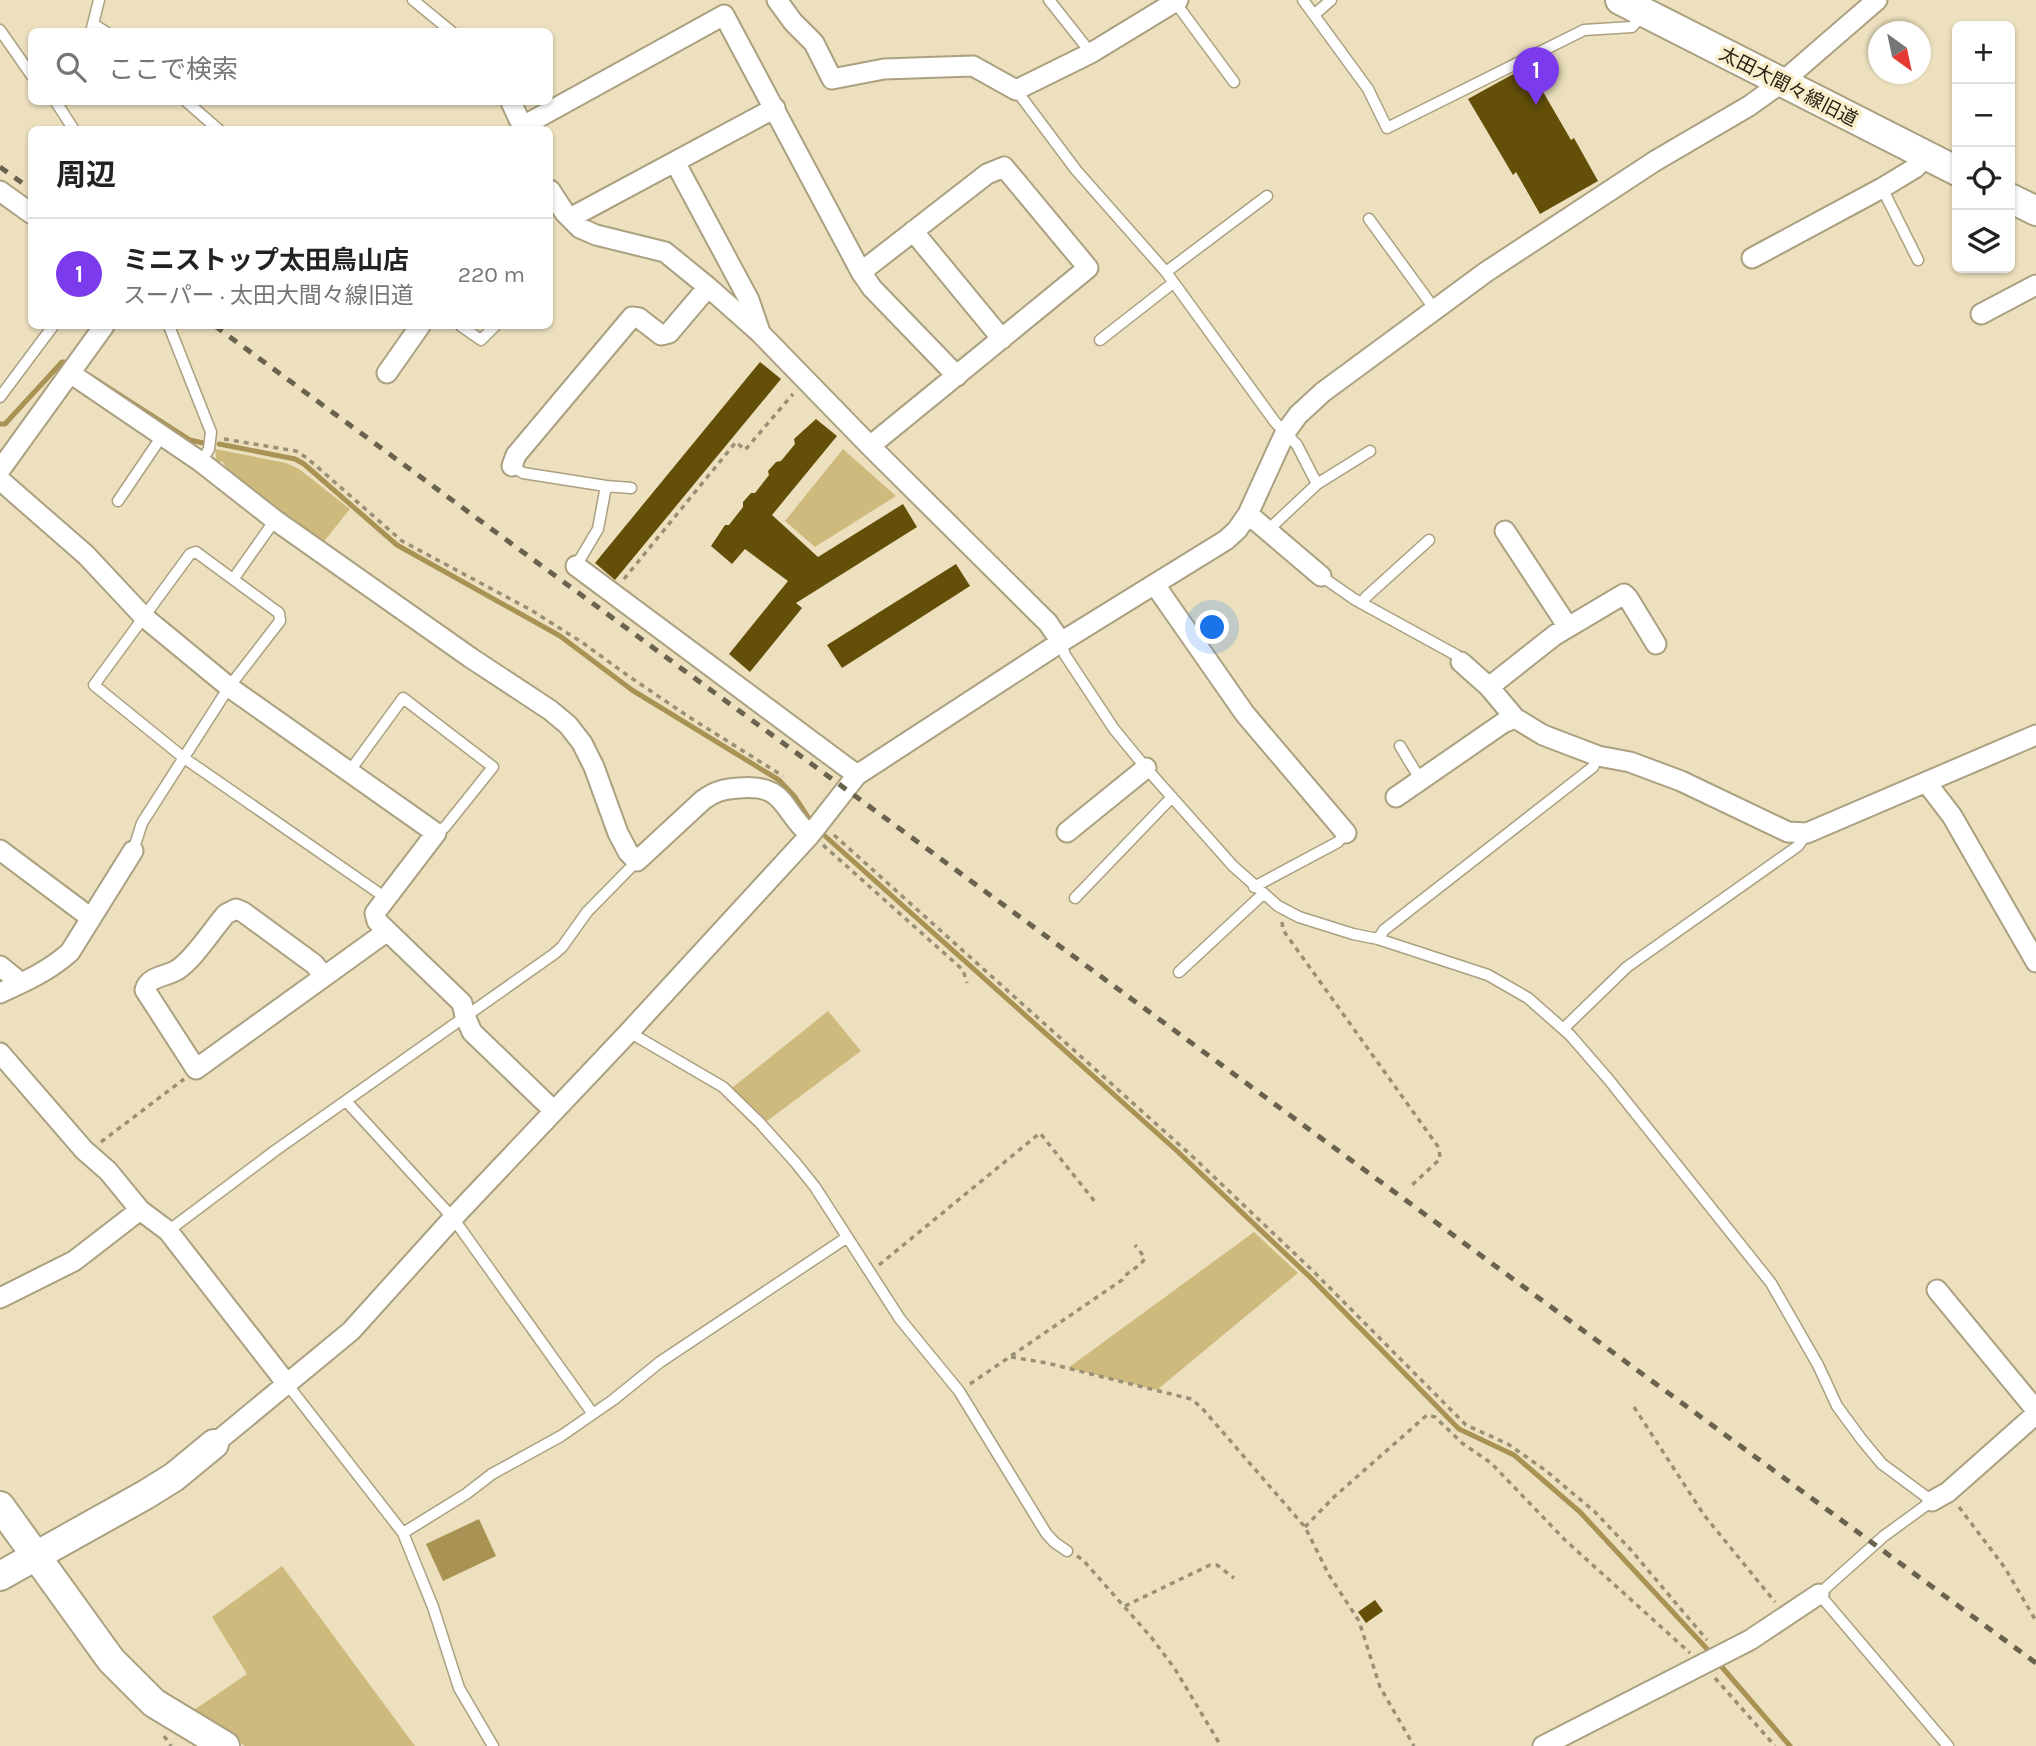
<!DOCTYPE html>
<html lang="ja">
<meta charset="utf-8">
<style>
body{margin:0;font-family:Karla,"Noto Sans JP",sans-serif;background:#f2f2f2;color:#222}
.controls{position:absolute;right:21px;top:21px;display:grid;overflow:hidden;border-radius:10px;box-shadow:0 2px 5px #0004}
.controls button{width:63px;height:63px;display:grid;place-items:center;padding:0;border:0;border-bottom:2px solid #e0e0e0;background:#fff;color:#222;font:35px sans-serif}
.compass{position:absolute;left:1868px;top:21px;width:63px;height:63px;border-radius:50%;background:#fff;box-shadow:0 2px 5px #0004;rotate:147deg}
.you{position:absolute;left:1213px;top:628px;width:24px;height:24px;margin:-18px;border:5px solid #fff;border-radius:50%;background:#1a73e8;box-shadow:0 0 0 10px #1a73e833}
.badge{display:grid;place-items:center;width:46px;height:46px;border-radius:50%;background:#7c3aed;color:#fff;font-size:23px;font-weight:700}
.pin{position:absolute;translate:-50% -58px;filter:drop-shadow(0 2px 4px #0008)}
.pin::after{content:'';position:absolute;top:37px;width:24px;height:21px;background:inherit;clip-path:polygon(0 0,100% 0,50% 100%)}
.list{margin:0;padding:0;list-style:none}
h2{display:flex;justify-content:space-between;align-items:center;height:91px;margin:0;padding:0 28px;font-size:30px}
h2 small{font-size:23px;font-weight:400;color:#767676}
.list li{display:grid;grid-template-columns:46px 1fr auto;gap:21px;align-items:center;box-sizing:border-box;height:112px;padding:0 28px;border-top:2px solid #e0e0e0}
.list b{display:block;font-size:26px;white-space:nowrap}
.list p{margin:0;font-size:23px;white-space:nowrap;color:#767676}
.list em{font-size:23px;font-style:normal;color:#767676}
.icon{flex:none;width:38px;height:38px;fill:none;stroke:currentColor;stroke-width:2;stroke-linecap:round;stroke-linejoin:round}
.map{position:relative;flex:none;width:2036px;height:1746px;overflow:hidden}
.search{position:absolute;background:#fff;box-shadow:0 2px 5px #0004;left:28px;top:28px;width:525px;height:77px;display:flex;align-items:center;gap:18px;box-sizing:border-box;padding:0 24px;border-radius:10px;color:#767676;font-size:26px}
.panel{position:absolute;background:#fff;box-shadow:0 2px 5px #0004;left:28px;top:126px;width:525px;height:203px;border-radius:10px}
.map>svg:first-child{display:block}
.green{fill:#cfba7e}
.water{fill:#a89354}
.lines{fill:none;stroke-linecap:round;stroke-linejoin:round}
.stream{stroke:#a89354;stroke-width:5}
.building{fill:#634f08}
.lane-casing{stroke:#aba080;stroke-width:13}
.street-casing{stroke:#aba080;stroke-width:23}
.secondary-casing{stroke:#aba080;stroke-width:32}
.path{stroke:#999077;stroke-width:3.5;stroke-dasharray:5 5;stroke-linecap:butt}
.lane{stroke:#fff;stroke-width:10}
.street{stroke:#fff;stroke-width:19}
.secondary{stroke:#fff;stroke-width:28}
.rail{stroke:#69624e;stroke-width:5;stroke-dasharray:9 9;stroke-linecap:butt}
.labels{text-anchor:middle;stroke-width:7;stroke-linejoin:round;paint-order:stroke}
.street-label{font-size:19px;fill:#231f12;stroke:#f9edcb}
</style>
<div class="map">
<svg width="2036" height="1746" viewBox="0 0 2036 1746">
<rect width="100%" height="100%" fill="#ece0be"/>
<path class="green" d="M215,449L286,463L299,469L350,509L321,545L225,473L228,470L222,461L217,464Z
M843,449L896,496L815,547L785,521Z
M828,1011L861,1051L767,1121L732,1088Z
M1254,1232L1298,1273L1157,1390L1068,1368Z
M282,1566L415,1746H245L191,1712L247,1674L212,1617Z"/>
<path class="water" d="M479,1519L496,1556L443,1581L426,1544Z"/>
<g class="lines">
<path class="stream" d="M92,377L190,440L203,443
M0,424H5L62,362H70
M219,444L295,459L304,464L397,545L560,636L632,690L779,780L795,797L808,817
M825,836L1177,1151L1311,1278L1459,1429L1514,1455L1580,1512L1708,1650
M1721,1666L1790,1746"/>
</g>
<path class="building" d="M1528,66L1571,140L1574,138L1598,181L1540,214L1516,172L1513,175L1468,99Z
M760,362L781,379L615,580L595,563Z
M816,419L837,436L772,515L818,557L903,504L917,527L796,603L802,608L750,672L729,654L788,581L745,549L732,564L711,546L725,525H729L743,507V502L751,493H755L769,475L768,471L776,462L781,461L795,444L794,439Z
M956,564L970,586L842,668L827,645Z
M1375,1600L1383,1611L1366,1623L1358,1612Z"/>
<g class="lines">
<defs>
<path id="lane" d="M413,0L452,32
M1049,0L1091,53
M1303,0L1368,89L1387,128L1584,30L1632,27L1642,16
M1175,2L1234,82
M1315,14L1331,0
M93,24L106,32
M0,30L32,76
M91,32L99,0
M1016,90L1076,170L1166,272L1275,422L1297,445L1317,484
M56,102L74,130
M187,102L219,130
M1882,188L1918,260
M1369,219L1436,311
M1166,272L1267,196
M169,326L211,432L209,449L201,462
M461,326L481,340L495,326
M1100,340L1173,283
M0,397L53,326
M512,466L523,473L606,486L598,529L576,566
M606,486L631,488
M118,501L162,436
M1267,531L1317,484L1370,451
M1321,576L1354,599L1456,655L1461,662
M234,578L275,520
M1362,603L1366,597L1429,540
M1061,642L1065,655L1114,729L1146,768L1233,866L1278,906L1299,917L1353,934L1378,939L1488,975L1528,998L1570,1035L1609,1080L1771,1283L1818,1365L1837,1406L1862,1440L1882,1464L1932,1501L1884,1536L1819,1594L1948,1746
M1400,746L1420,779
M349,772L403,698L493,767L445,827L436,833
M133,851L142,823L229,687L280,621L279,613L196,552L190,554L94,685L184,758L386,898
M1254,887L1338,842L1346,833
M1075,898L1172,797
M1378,939L1384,930L1593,767L1598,756
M1179,972L1263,894
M1563,1029L1627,967L1798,846L1807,833
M629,1032L723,1087L760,1123L795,1162L815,1187L900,1319L959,1391L1046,1533L1054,1542L1067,1551
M346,1101L453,1218L593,1414
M168,1231L276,1150L554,954L562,947L587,912L637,861
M287,1384L403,1533L433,1607L459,1688L493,1746
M403,1533L466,1494L492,1474L561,1436L613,1400L660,1362L846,1238"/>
<path id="street" d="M777,0L793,22L814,43L832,79L884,69L973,66L1016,90L1091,53L1178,0
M511,102L524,130
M523,126L724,15L861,272L872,288L957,376
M675,162L749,300L760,332
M550,190L565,213L580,228L596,235L665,252L708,287L760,333L870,446L1048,623L1061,642
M0,191L32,214
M570,218L775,108
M913,231L1002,339
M1752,258L1882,188L1915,168L1927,155
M861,272L987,174L1004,167L1088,268L870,446
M1981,314L2036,285
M70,373L201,462L275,520L471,658L550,710L568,725L582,743L594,767L618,833L628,852L637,861L703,800C715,791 724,789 739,788C787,784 780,809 810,835
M387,373L420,326
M512,466L516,455L632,317L639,318L661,335L669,333L708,287
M0,470L104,326
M0,480L86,555L144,617L229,687L436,833L375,913L377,921L462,1003L465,1016L472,1032L554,1111
M1248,514L1321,576
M1505,531L1568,627
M576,566L857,775
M1155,585L1245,714L1346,833
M1461,662L1489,687L1515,718L1543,735L1598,756L1630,762L1681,781L1788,832L1807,833L2036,735
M1489,687L1555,635L1624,594L1628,598L1656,644
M1926,782L1952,816L2036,962
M1396,797L1503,723L1515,718
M1067,832L1146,768
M0,850L91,918
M0,966L21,983
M324,976L314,964L243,912L236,909L226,914C212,930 194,959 177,970C165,977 149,976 145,990L196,1069L386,932
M0,993C26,981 49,971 70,952L133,851
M0,1053L84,1150L108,1171L140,1210L168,1231L287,1384
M1937,1290L2036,1410
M0,1298L74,1261L140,1210
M214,1444L351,1331L453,1218L629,1032L810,835L857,775L1061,642L1226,540L1237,530L1248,514L1285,433L1298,415L1323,392L1486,272L1655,161L1749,106L1781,83L1877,0
M1932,1501L1948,1492L2036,1414
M1543,1746L1750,1640L1819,1594"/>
<path id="secondary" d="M1620,0L1957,171
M2010,198L2036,211
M0,1506L111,1660L154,1703L225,1746
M0,1576L145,1495L174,1477L214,1444"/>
</defs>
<use href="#lane" class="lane-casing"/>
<use href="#street" class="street-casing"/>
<use href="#secondary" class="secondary-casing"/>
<path class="path" d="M224,439L296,451L307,458L402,541L531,610L583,643L627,675L689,717L783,776
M624,579L736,442L745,450L793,394
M834,835L1193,1157L1313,1271L1466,1425L1508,1444L1545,1470L1595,1512L1631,1550L1707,1640
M823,845L963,970L967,983
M1282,922L1283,930L1439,1148L1440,1159L1411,1186
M101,1142L184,1079
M879,1265L1040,1133L1096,1203
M1011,1357L1047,1363L1191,1399L1201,1407L1305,1527L1329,1575L1359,1621L1380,1687L1414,1746
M970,1384L1122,1280C1128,1270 1140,1268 1145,1258L1135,1245
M1634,1407L1704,1515L1775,1602
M1959,1507L2005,1568L2036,1621
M1305,1527L1334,1497L1427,1415L1435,1417L1462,1443L1491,1463L1565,1540L1690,1653
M1077,1556L1083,1560L1151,1637L1175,1669L1221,1746
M1125,1606L1210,1565H1217L1234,1578
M1715,1678L1775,1746
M164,1736L171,1746"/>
<use href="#lane" class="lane"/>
<use href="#street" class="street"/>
<use href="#secondary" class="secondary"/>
<path class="rail" d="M0,167L32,190
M215,326L2036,1663"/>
</g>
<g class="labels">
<g class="street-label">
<text transform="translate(1789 86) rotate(27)" y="7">太田大間々線旧道</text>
</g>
</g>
</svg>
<div class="controls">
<button>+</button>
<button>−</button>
<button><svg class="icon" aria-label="locate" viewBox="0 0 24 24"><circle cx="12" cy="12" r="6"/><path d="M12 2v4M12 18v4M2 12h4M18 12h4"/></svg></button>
<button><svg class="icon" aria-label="layers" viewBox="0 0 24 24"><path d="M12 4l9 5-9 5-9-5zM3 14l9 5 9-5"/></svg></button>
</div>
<svg class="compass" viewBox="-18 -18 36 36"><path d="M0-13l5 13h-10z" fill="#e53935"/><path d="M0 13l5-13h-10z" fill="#767676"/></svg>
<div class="you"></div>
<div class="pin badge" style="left:1536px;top:105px">1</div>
<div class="search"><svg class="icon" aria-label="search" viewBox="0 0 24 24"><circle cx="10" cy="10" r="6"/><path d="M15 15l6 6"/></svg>ここで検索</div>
<section class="panel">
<h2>周辺<small></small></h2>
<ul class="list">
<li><span class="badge">1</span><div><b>ミニストップ太田鳥山店</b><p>スーパー · 太田大間々線旧道</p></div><em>220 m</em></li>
</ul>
</section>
</div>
